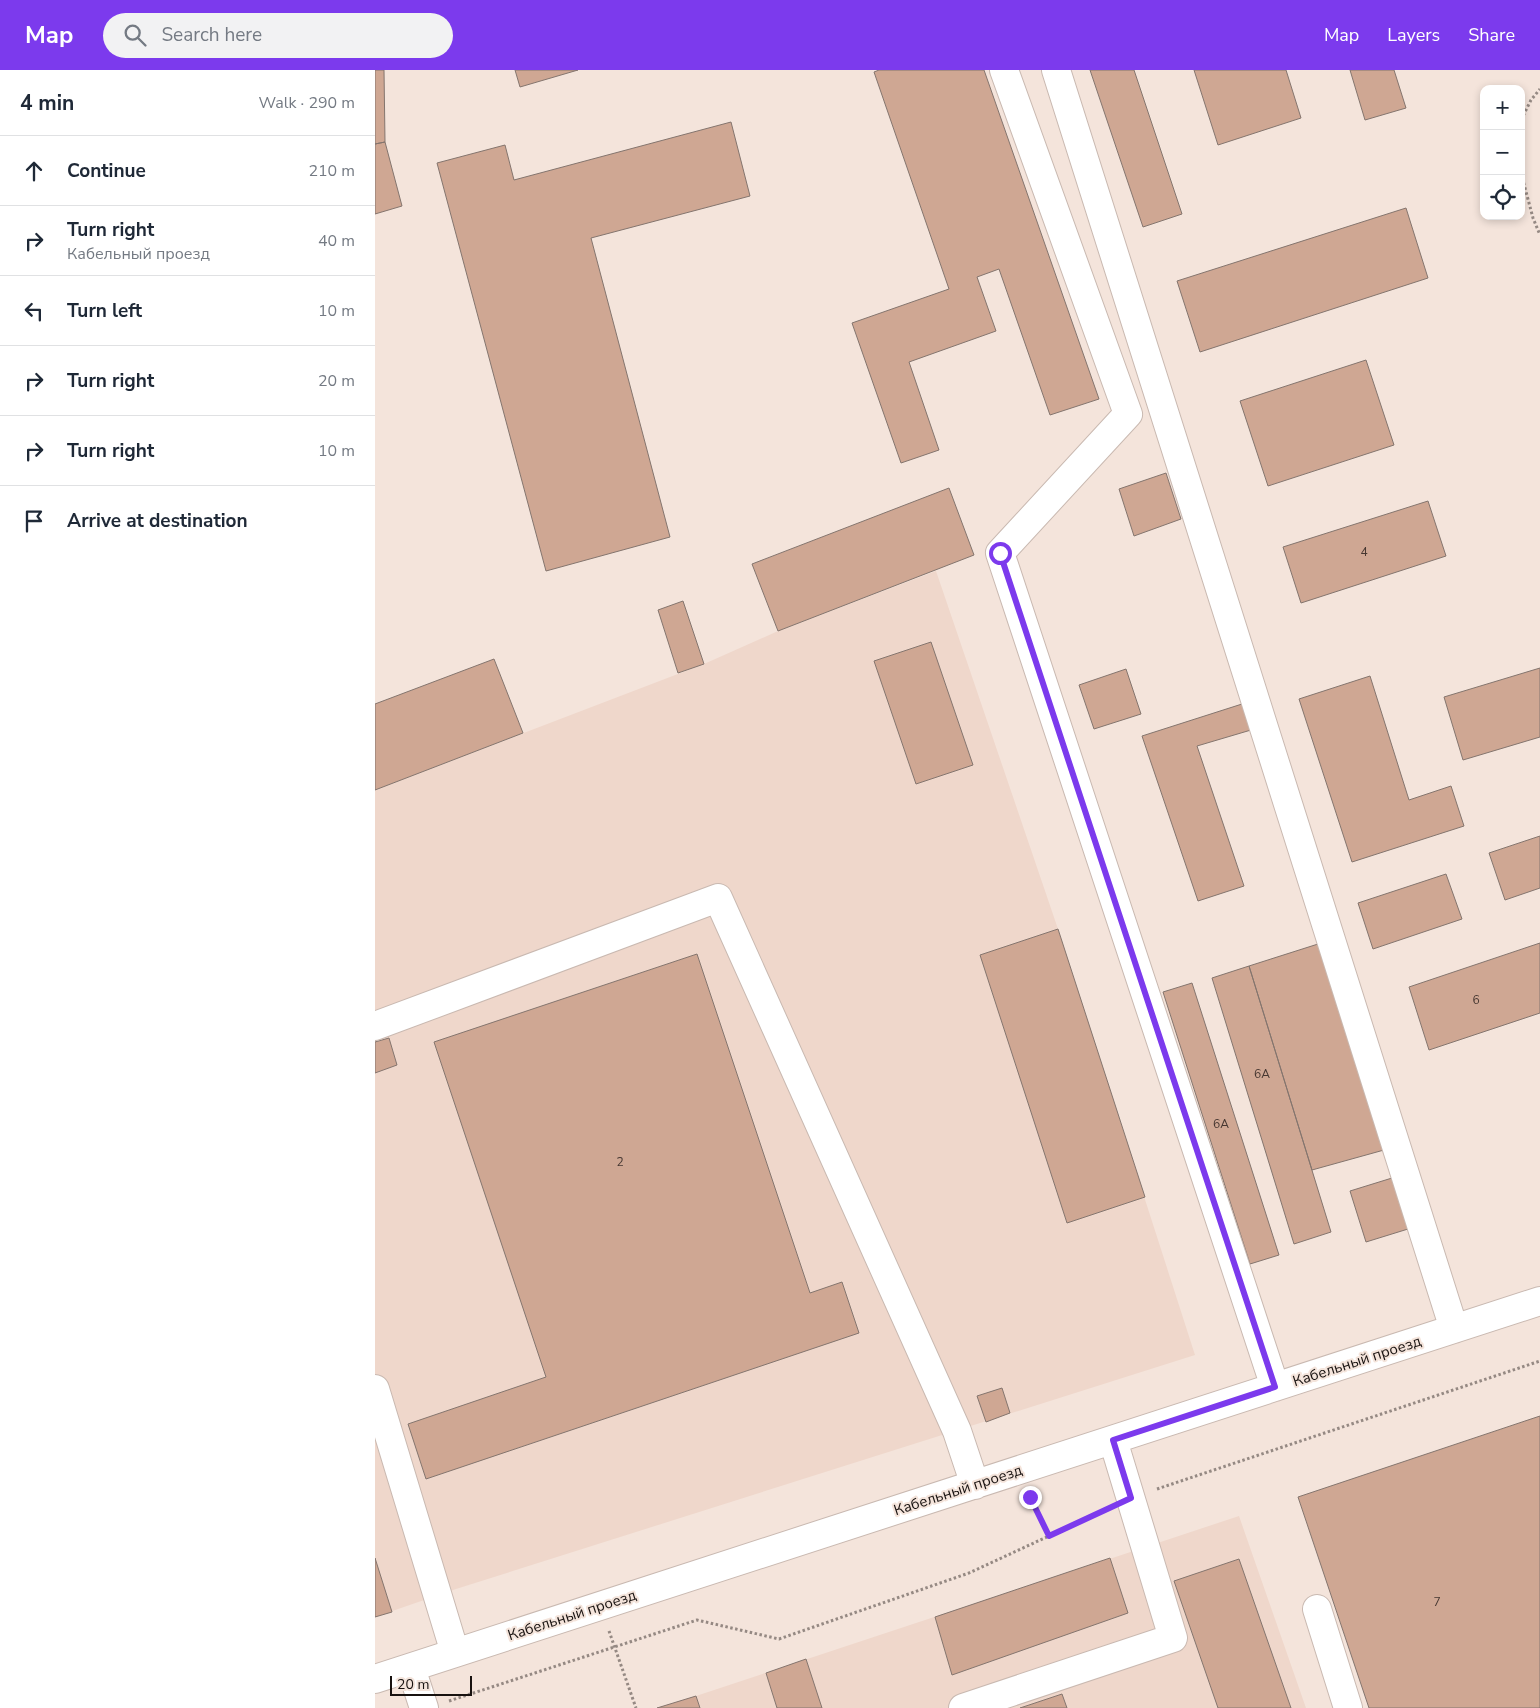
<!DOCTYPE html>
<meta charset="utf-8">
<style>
body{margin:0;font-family:"Nunito Sans",sans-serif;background:#f2f2f3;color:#1f2937}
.controls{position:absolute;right:15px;top:15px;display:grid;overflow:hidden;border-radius:10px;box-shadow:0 2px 8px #0003}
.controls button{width:45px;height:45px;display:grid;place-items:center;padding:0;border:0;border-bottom:1px solid #e0e1e3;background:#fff;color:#1f2937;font:25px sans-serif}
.scale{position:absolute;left:15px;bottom:12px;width:82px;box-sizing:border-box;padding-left:5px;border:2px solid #181210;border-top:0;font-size:14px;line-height:18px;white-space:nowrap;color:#181210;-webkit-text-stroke:4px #f4e4db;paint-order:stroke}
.stop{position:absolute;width:15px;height:15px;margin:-11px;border:4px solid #7c3aed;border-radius:50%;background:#fff}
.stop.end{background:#7c3aed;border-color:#fff;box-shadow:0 1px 5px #0008}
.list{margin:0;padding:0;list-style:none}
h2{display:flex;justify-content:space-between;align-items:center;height:65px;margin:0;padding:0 20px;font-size:21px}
h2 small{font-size:16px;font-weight:400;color:#747a83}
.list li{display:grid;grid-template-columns:32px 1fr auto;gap:15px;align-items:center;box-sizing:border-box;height:70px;padding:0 20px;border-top:1px solid #e0e1e3}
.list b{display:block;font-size:19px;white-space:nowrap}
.list p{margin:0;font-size:16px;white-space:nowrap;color:#747a83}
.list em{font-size:16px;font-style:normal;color:#747a83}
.icon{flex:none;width:28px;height:28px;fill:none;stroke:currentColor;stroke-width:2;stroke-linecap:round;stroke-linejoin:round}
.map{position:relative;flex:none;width:1165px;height:1638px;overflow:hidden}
header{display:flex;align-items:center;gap:30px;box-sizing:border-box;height:70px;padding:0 25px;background:#7c3aed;color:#fff}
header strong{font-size:24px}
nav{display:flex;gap:28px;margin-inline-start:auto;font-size:18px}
.search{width:350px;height:45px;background:#f2f2f3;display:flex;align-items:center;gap:12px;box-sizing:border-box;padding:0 18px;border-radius:28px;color:#747a83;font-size:19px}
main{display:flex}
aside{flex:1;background:#fff}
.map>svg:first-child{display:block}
.built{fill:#efd7cb}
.building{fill:#cfa793;stroke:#84756e}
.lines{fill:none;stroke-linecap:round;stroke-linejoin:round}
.minor-casing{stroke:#c9b9b1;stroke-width:30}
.path{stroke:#958983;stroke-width:3;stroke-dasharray:2.5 2.5;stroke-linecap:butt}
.minor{stroke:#fff;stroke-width:28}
.route{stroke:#7c3aed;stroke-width:6}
.labels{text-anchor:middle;stroke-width:4;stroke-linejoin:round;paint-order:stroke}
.number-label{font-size:12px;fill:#463731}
.street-label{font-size:15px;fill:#181210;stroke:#f4e4db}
</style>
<header>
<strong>Map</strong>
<div class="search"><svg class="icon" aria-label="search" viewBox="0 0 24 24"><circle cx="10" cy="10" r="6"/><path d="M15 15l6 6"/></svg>Search here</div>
<nav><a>Map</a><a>Layers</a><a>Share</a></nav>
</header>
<main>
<aside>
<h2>4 min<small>Walk · 290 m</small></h2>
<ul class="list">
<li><svg class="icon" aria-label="ahead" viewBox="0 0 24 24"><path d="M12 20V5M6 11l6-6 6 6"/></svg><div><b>Continue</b></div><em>210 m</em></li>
<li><svg class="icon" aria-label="right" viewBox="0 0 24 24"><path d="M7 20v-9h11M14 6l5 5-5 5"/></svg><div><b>Turn right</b><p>Кабельный проезд</p></div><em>40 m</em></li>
<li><svg class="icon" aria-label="left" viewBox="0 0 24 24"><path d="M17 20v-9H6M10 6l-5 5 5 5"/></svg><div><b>Turn left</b></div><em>10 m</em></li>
<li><svg class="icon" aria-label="right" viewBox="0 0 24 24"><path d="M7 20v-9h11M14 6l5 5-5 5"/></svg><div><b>Turn right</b></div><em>20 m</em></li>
<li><svg class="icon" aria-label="right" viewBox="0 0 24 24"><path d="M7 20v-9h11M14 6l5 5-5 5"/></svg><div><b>Turn right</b></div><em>10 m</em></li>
<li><svg class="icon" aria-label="arrive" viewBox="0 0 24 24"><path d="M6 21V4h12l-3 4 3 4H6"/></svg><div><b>Arrive at destination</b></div></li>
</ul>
</aside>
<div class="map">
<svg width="1165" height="1638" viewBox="0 0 1165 1638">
<rect width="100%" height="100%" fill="#f4e4db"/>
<path class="built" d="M561,501L683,859L820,1285L81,1519L0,1547V720L329,594L403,561Z
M864,1446L931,1638H282L321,1626Z"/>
<path class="building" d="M0,0H9L10,72L0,74Z
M140,0H203L145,17Z
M504,0H609L724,329L675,345L624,199L602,207L621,261L534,292L564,380L526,393L477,253L574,219L499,2Z
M715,0H759L807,144L768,157Z
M819,0H911L926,48L843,75Z
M975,0H1019L1031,38L990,50Z
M356,52L375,126L216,168L295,467L171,501L62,93L130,75L139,110Z
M10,72L27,136L0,144V74Z
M1031,138L1053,208L825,282L802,211Z
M991,290L1019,375L893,416L865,331Z
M791,403L806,449L759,466L744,419Z
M574,418L599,485L403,561L377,494Z
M1053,431L1071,486L926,533L908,477Z
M308,531L329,594L303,603L283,540Z
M556,572L598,695L541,714L499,591Z
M119,589L148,663L0,720V634Z
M1165,598V667L1088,690L1069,627Z
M751,599L766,644L719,659L704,615Z
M995,606L1034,730L1076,716L1089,756L977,792L924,629Z
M867,634L876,660L822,676L869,816L823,831L767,666Z
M1165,766V818L1130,830L1114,783Z
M1071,804L1087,849L998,879L983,833Z
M683,859L770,1127L692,1153L605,885Z
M1165,873V943L1054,980L1034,917Z
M943,874L1009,1080L937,1100L874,896Z
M322,884L435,1223L467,1212L484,1263L51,1409L33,1354L171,1307L59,972Z
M874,896L956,1162L919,1174L837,908Z
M817,913L904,1185L875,1194L788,922Z
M14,968L22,995L0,1003V972Z
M1017,1108L1033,1159L991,1172L975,1121Z
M627,1318L635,1343L611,1352L602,1326Z
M1165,1346V1638H994L923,1427Z
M0,1488L17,1542L0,1547Z
M735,1488L753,1543L577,1605L560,1547Z
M864,1489L916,1638H843L799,1511Z
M431,1589L447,1638H402L391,1603Z
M687,1624L692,1638H645Z
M321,1626L325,1638H282Z"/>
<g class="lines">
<defs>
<path id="minor" d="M629,0L753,344L625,483L900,1317
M681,0L1079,1259
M0,956L343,828L582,1361L600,1415
M0,1319L80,1583
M942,1539L973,1638
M36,1598L49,1638
M0,1609L1165,1231
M588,1638L798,1568L738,1370"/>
</defs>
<use href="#minor" class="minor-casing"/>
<path class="path" d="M1146,50L1156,30L1165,19
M1146,103L1158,148L1165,165
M782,1419L1165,1291
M655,1427L674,1466
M234,1561L261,1638
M74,1631L322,1550L404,1569L594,1503L730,1440"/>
<use href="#minor" class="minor"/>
</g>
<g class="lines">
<path class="route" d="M625,483L900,1317L738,1370L756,1428L674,1466L655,1427"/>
</g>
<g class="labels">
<g class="number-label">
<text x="989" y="486">4</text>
<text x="1101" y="934">6</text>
<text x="887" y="1008">6А</text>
<text x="846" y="1058">6А</text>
<text x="245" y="1096">2</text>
<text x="1062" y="1536">7</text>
</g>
<g class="street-label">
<text transform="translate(982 1291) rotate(-18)" y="5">Кабельный проезд</text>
<text transform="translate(583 1420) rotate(-18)" y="5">Кабельный проезд</text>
<text transform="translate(197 1545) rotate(-18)" y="5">Кабельный проезд</text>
</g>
</g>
</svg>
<div class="controls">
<button>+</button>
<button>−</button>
<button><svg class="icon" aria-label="locate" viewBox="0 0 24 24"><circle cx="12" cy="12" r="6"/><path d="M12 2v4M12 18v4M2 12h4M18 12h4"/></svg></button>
</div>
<div class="scale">20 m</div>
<div class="stop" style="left:625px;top:483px"></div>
<div class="stop end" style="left:655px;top:1427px"></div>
</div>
</main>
